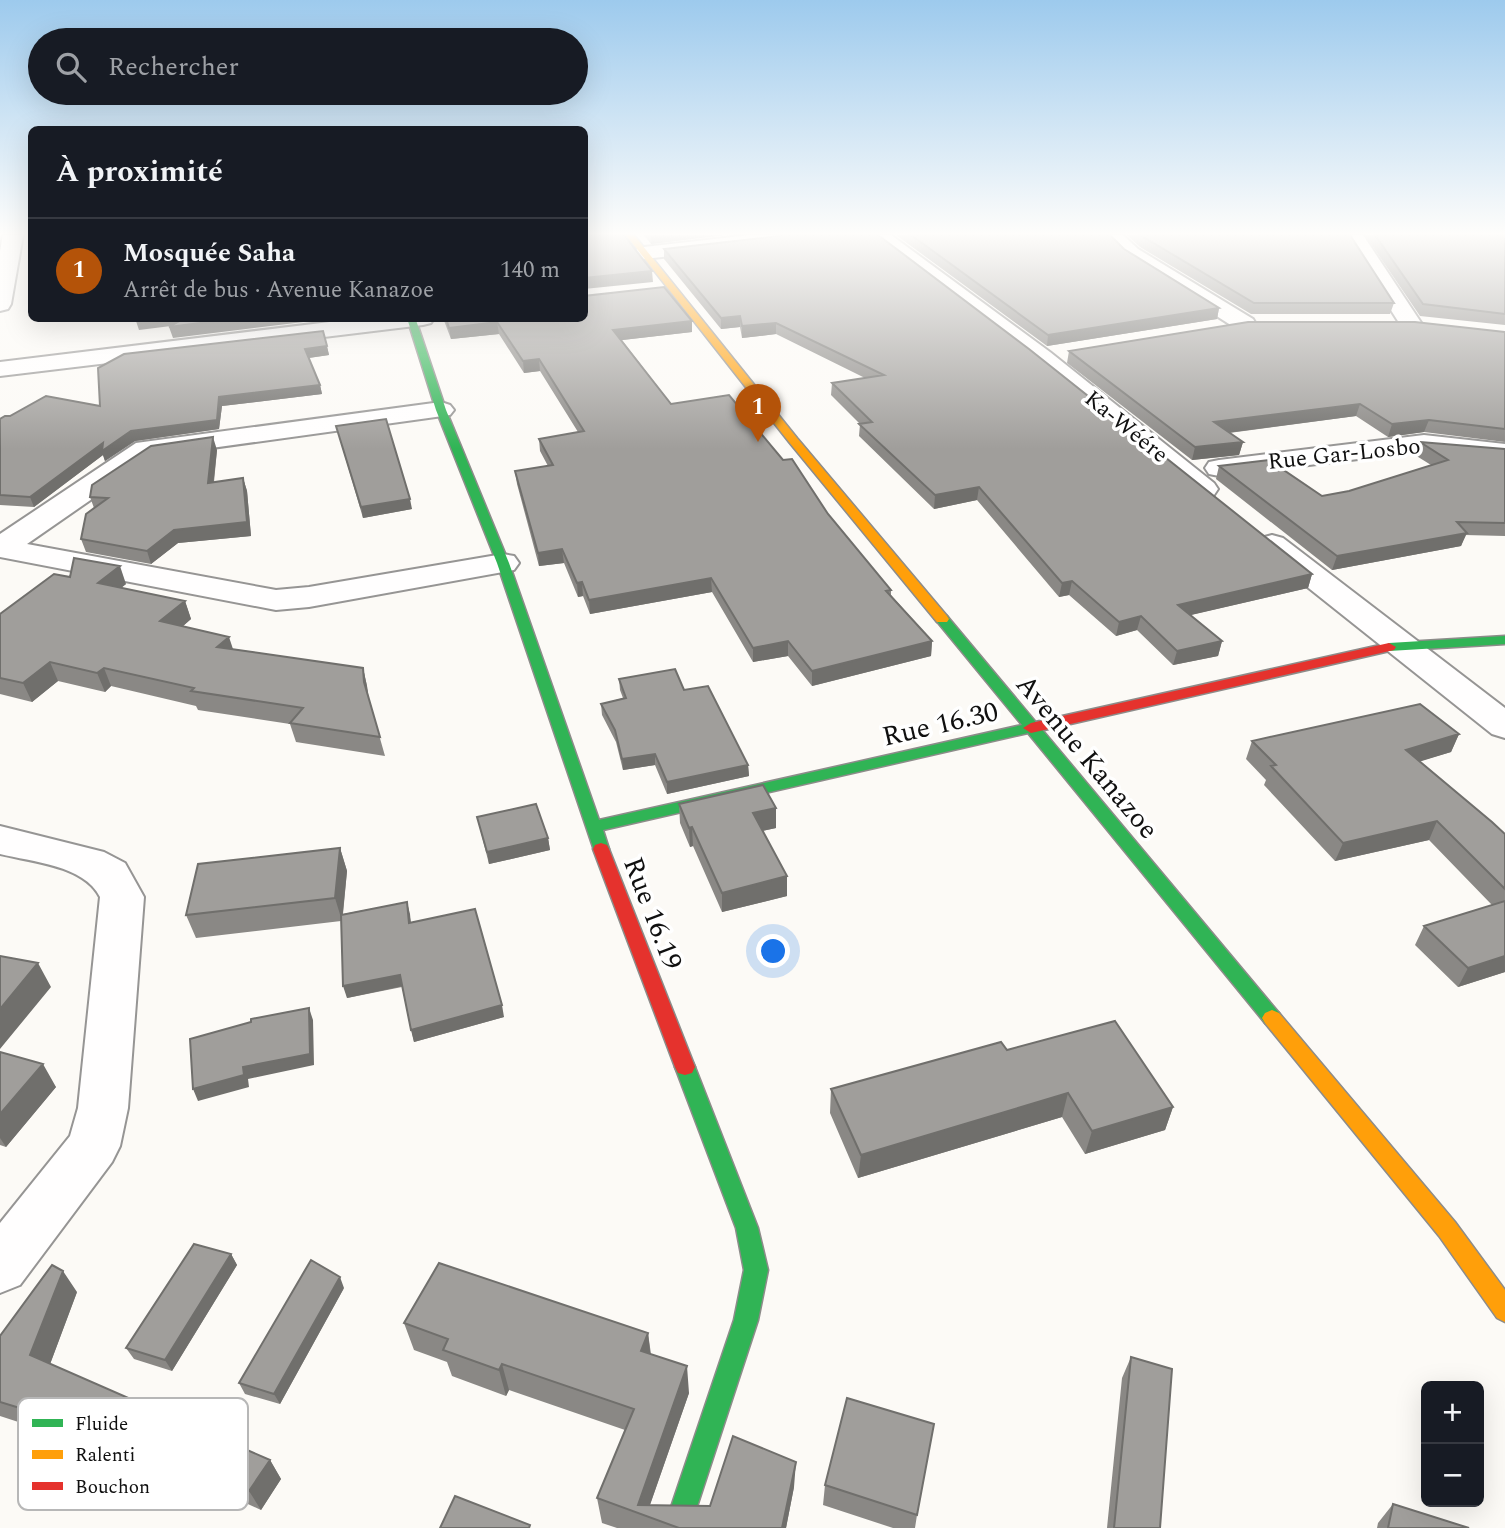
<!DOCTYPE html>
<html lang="fr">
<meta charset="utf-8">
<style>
body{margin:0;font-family:Spectral,serif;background:#242831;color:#f1f3f6}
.controls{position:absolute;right:21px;bottom:21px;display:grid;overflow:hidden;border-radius:10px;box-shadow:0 7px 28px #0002}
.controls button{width:63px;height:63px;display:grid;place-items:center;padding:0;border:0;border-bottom:2px solid #363941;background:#171b24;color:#f1f3f6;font:35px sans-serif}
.you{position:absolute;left:774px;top:952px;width:24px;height:24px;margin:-18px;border:5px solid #fff;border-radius:50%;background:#1a73e8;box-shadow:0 0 0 10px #1a73e833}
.badge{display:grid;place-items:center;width:46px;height:46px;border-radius:50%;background:#b45309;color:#fff;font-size:23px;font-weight:700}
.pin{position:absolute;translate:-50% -58px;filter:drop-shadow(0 2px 4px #0008)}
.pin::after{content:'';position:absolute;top:37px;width:24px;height:21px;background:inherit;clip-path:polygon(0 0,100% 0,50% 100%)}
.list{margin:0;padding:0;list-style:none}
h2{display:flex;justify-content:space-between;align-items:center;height:91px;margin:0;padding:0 28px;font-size:30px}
h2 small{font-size:23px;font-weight:400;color:#9ea1a6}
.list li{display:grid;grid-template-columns:46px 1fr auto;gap:21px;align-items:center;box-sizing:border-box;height:105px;padding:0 28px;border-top:2px solid #363941}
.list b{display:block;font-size:26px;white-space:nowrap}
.list p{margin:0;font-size:23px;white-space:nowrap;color:#9ea1a6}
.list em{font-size:23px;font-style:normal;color:#9ea1a6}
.icon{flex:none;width:38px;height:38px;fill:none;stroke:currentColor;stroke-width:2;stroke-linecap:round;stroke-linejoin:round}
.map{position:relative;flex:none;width:1505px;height:1528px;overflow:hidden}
.search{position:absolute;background:#171b24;box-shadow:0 7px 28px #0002;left:28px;top:28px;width:560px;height:77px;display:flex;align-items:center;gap:18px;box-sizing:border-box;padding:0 24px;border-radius:38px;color:#9ea1a6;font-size:26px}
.panel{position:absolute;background:#171b24;box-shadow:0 7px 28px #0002;left:28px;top:126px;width:560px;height:196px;border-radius:10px}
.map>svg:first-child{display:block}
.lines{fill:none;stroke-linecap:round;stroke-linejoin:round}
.street-casing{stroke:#969594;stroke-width:4}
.fast-casing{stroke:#8d8c8a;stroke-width:3}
.slow-casing{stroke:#8d8c8a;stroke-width:3}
.jam-casing{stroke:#8d8c8a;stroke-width:3}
.street{fill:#fffefe;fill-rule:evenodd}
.fast{fill:#30b455;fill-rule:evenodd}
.slow{fill:#ff9f0a;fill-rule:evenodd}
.jam{fill:#e5322d;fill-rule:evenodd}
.wall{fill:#8a8885}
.shaded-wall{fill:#706f6c}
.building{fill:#a09e9b;stroke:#706f6c;stroke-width:2}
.labels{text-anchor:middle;stroke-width:7;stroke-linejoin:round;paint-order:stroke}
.far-street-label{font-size:23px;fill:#101010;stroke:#fff}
.street-label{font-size:28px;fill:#101010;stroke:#fff}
.key{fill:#fff;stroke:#b7b7b7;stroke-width:2}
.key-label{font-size:19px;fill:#101010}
</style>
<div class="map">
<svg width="1505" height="1528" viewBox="0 0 1505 1528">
<rect width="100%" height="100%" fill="#fcfaf6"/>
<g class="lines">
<defs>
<path id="street" d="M3,235H23L11,304L8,309L0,311V251Z
M750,235H816L806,241L644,259L637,257L634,253L637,249L644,247Z
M868,235H891L1050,352L1214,483L1218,489L1214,495L1204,498L1194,495L1034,362Z
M1101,235H1123L1138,249L1253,319L1256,324L1253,329H1237L1124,257Z
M1343,235H1363L1422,324L1419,329H1403Z
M362,318H434L431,323L423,325L0,376V362Z
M441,402L450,405L454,410L450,415L154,456L27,544L276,590L309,587L503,554L514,556L519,563L514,570L309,607L276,610L0,557V534L136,443Z
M1424,435L1505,444V460L1424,451L1219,476L1209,474L1205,468L1209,462L1219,460Z
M1272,535L1283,538L1505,708V738L1492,734L1261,550L1257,544L1261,538Z
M0,826L104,852L125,863L144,897L128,1108L120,1146L112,1162L20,1285L0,1293V1223L70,1136L78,1108L100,897C84,865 32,862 0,854Z"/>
<path id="fast" d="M407,318L416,320L446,410L509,563L599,820L1022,725L935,619L942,615L947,616L1279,1013L1282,1018L1279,1023L1272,1026L1265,1023L1028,733L603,830L609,849L607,853H595L497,563L436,410Z
M1505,636V644L1389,651L1382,647L1389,643Z
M685,1059L692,1061L695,1067L758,1228L768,1270L758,1320L690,1528H664L734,1320L744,1270L736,1228L675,1067L678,1061Z"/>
<path id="slow" d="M626,235H634L797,438L947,616L949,619L947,622H937L789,442Z
M1272,1010L1279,1013L1455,1222L1505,1290V1322L1497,1318L1439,1236L1265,1023L1262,1018L1265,1013Z"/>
<path id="jam" d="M1389,643L1396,647L1394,650L1031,733L1023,728L1031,723Z
M601,843L607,845L609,849L695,1067L692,1073L685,1075L678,1073L675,1067L593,849L595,845Z"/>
</defs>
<use href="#street" class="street-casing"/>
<use href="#fast" class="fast-casing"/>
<use href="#slow" class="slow-casing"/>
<use href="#jam" class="jam-casing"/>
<use href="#street" class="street"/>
<use href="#fast" class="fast"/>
<use href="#slow" class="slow"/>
<use href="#jam" class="jam"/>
</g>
<path class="wall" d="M644,235H724L651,244Z
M896,235H1110L1124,249L1219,308L1217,319L1047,346Z
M1127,235H1350L1394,303L1390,314H1251L1140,247Z
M1365,235H1505V325L1420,316Z
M664,249L1312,574L1308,588L1190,615L1222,641L1218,656L1173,665L1137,630L1116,636L1069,595L1059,597L977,500L934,509L859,436L860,424L831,395L832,383L865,378L776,334L742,338L740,327L721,329L664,259Z
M443,318H584L692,321V332L622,340L671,404L828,514L891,590V595L932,641L931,656L812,686L788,656L753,662L712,592L590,614L583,596L578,597L564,563L539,566L517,484L515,471L548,466L540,451L539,439L578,432L540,371L524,373L499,334L451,339Z
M323,331L329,355L309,358L320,385L322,394L222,406L219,429L135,441L105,461L103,455L34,507L0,505V419L100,406Z
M1505,332V442L1424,432L1388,437L1356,416L1229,433L1243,442L1239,455L1192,460L1067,363L1069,351Z
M336,426L412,509L363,518Z
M1420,442L1505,449V536L1465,535L1461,546L1332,570L1216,479L1219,466L1322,496L1349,491L1431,465L1415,455Z
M217,450L214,482L243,478L247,491L251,536L178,543L151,564L86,552L81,539L94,508L90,497Z
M70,577L126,584L121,588L185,601L191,619L183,626L233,649L363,668L367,686L368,696L385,756L296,742L290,724L198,710L196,706L111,686L105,692L58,681L32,702L0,694V614Z
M619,679L684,690L748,765L749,776L667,794L655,765L623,770L616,742L602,715L601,704L623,698L620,690Z
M1459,734L1451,752L1420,761L1505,834V972L1458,987L1415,945L1424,926L1492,905L1429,840L1335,861L1264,785L1266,780L1246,759L1252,741Z
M679,804L776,808V828L762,831L787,896L722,912L693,846L690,847L680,823Z
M477,817L548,838L550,850L489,864Z
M340,848L347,871L343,914L407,902L411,923L504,1017L414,1042L402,987L347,998L341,921L196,938L186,915Z
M1007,1050L1173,1107L1165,1130L1085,1154L1062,1117L858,1178L830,1113L831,1089Z
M0,1052L56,1087L6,1147L0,1145Z
M231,1254L237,1265L172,1371L134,1359L126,1348Z
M344,1288L280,1404L245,1394L239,1383Z
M77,1292L50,1364L270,1460L281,1479L261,1510L178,1472L165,1490L52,1433L0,1416V1336Z
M404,1323L648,1333L651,1354L689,1393L650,1505L710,1506L794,1487L786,1528H617L602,1523L597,1498L625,1430L509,1390L506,1396L452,1376L447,1362L414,1350Z
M1131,1357L1160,1528H1107L1122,1378Z
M825,1485L917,1515L915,1528H893L823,1505Z
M1393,1504L1469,1528H1377L1378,1523Z"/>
<path class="shaded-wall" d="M651,235H724L651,244Z
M652,271L653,282L584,289V278Z
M1219,308L1217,319L1047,346L1048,335Z
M740,316V327L721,329V318Z
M135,318H202L203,322L139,330Z
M239,318H336L173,338L169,327Z
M692,321V332L614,341L613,330Z
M497,322L499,334L451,339L449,328Z
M776,323V334L742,338V326Z
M327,346L329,355L308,358L305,349Z
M539,359L540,371L524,373L523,361Z
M320,385L322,394L222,406L219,429L135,441L105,461L103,455L34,507L30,497L103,443L219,397Z
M1360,404L1356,416L1211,435L1214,422Z
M1429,420L1424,432L1388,437L1392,424Z
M213,437L217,450L212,496L208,483Z
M1243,442L1239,455L1192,460L1195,447Z
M243,478L247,491L251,536L178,543L151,564L147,551Z
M979,487L977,500L934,509L935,495Z
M410,499L412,509L363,518L361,507Z
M1467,533L1461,546L1332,570L1337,556Z
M562,549L564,563L539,566L538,553Z
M120,566L126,584L104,601L98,583Z
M1312,574L1308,588L1174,619L1178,605Z
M711,578L712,592L590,614L589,600Z
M1072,581L1069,595L1059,597L1062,583Z
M582,582L583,596L578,597L577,583Z
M185,601L191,619L167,640L160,621Z
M1141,616L1137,630L1116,636L1119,622Z
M229,637L235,655L217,647Z
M788,641V656L753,662V648Z
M932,641L931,656L812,686V671Z
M1222,641L1218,656L1173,665L1177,651Z
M50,662L58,681L32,702L23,683Z
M104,668L111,686L105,692L97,673Z
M363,668L367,686L369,701L364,682Z
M1459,734L1451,752L1399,768L1406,750Z
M655,754V765L623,770L622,759Z
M748,765L749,776L667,794V782Z
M776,808V828L753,833V813Z
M1437,821L1429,840L1335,861L1343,843Z
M692,827L693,846L690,847L689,828Z
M548,838L550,850L489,864L487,852Z
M340,848L347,871L342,921L335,898Z
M787,876V896L722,912V893Z
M407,902L410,914L412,935L409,923Z
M1505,956V972L1458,987L1468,968Z
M38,963L51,987L0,1049V1009Z
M400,975L403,986L347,998L343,986Z
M502,1005L504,1017L414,1042L411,1030Z
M309,1008L313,1020L314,1065L248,1079L249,1087L198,1101L193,1089L243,1067Z
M43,1064L56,1087L6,1147L0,1138V1114Z
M1068,1093L1062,1117L858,1178L861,1155Z
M1173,1107L1165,1130L1085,1154L1092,1131Z
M231,1254L237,1265L172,1371L165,1360Z
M63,1271L77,1292L46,1375L30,1355Z
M340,1277L344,1288L280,1404L274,1394Z
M648,1333L651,1360L641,1351Z
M502,1364L509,1390L506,1396L499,1370Z
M687,1366L689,1393L646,1516L638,1505Z
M165,1453L178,1472L165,1490L151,1471Z
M270,1460L281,1479L261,1510L249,1491Z
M796,1462L794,1487L786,1528H782Z"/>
<path class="building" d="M584,235H624L652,271L584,278Z
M788,235H878L1029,349L1312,574L1178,605L1222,641L1177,651L1141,616L1119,622L1072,581L1062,583L979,487L935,495L859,424L872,422L832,383L884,375L776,323L742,326L740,316L721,318L664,249Z
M911,235H1110L1124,249L1219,308L1048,335Z
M1140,235H1350L1394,303H1254Z
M1375,235H1505V314L1423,304Z
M664,287L692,321L613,330L671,404L729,395L783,460L792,459L828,514L891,590L886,591L932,641L812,671L788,641L753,648L711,578L589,600L582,582L577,583L562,549L538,553L515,471L553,465L539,439L584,431L539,359L523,361L497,322L449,328L446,318H584V296Z
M185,318H239L169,327Z
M1248,322H1415L1505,332V429L1429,420L1392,424L1360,404L1214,422L1243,442L1195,447L1069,351Z
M323,331L327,346L305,349L320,385L219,397L217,420L131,431L102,451L103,443L30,497L0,495V419L5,416H10L46,396L100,406L98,368L124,354Z
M386,419L410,499L361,507L336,426Z
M213,437L208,483L243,478L247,522L174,530L147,551L81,539L86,514L108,498L90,497L92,485L151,446Z
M1420,442L1505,449V523L1457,522L1467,533L1337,556L1219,466L1269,460L1322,496L1349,491L1448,460Z
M74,558L120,566L98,583L185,601L160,621L229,637L217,647L363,668L364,682L380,737L290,723L303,708L191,691L194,688L104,668L97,673L50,662L23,683L0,678V614L54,574L70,577Z
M675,669L684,690L708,686L748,765L667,782L655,754L622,759L615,730L601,704L626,698L619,679Z
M1420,704L1459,734L1406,750L1492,822L1505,834V889L1437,821L1343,843L1271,766L1276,765L1252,741Z
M763,785L776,808L753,813L787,876L722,893L692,827L689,828L679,804Z
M536,804L548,838L487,852L477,817Z
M340,848L335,898L186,915L198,864Z
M1505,901V956L1468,968L1424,926Z
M407,902L409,923L475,909L502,1005L411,1030L400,975L343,986L341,915Z
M0,956L38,963L0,1009Z
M309,1008L310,1054L243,1067L244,1075L193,1089L190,1039L251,1022V1019Z
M1115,1021L1173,1107L1092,1131L1068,1093L861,1155L831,1089L1001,1042L1007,1050Z
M0,1052L43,1064L0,1114Z
M194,1244L231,1254L165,1360L126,1348Z
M311,1260L340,1277L274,1394L239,1383Z
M439,1263L648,1333L641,1351L687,1366L638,1505L710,1506L733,1436L796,1462L782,1528H679L597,1498L634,1409L502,1364L499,1370L443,1350L448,1339L404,1323Z
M52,1265L63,1271L30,1355L270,1460L249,1491L165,1453L151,1471L36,1413L0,1402V1336Z
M1131,1357L1172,1369L1160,1528H1114Z
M847,1398L934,1424L917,1515L825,1485Z
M455,1496L530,1525L529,1528H440Z
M1393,1504L1469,1528H1388Z"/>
<linearGradient id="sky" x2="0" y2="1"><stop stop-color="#9dcaed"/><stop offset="0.52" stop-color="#fefdfb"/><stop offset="1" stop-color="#fefdfb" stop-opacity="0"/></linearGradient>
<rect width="1505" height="449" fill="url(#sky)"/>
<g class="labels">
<g class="far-street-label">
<text transform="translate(1127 426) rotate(39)" y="8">Ka-Wéére</text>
<text transform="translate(1344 453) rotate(-6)" y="8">Rue Gar-Losbo</text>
</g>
<g class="street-label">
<text transform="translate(940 723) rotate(-13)" y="10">Rue 16.30</text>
<text transform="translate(1088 756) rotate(50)" y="10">Avenue Kanazoe</text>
<text transform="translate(654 913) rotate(69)" y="10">Rue 16.19</text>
</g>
</g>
<rect x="18" y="1398" width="230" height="112" rx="10" class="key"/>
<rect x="32" y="1419" width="31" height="8" fill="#30b455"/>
<rect x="32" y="1450" width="31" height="9" fill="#ff9f0a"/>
<rect x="32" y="1482" width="31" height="8" fill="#e5322d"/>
<g class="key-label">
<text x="75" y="1430">Fluide</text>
<text x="75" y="1461">Ralenti</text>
<text x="75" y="1493">Bouchon</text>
</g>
</svg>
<div class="controls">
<button>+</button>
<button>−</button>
</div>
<div class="you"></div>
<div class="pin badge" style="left:758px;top:442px">1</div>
<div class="search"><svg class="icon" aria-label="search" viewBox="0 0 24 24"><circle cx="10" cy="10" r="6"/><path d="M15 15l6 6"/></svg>Rechercher</div>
<section class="panel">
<h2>À proximité<small></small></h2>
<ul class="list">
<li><span class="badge">1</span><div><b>Mosquée Saha</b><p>Arrêt de bus · Avenue Kanazoe</p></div><em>140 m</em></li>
</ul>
</section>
</div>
